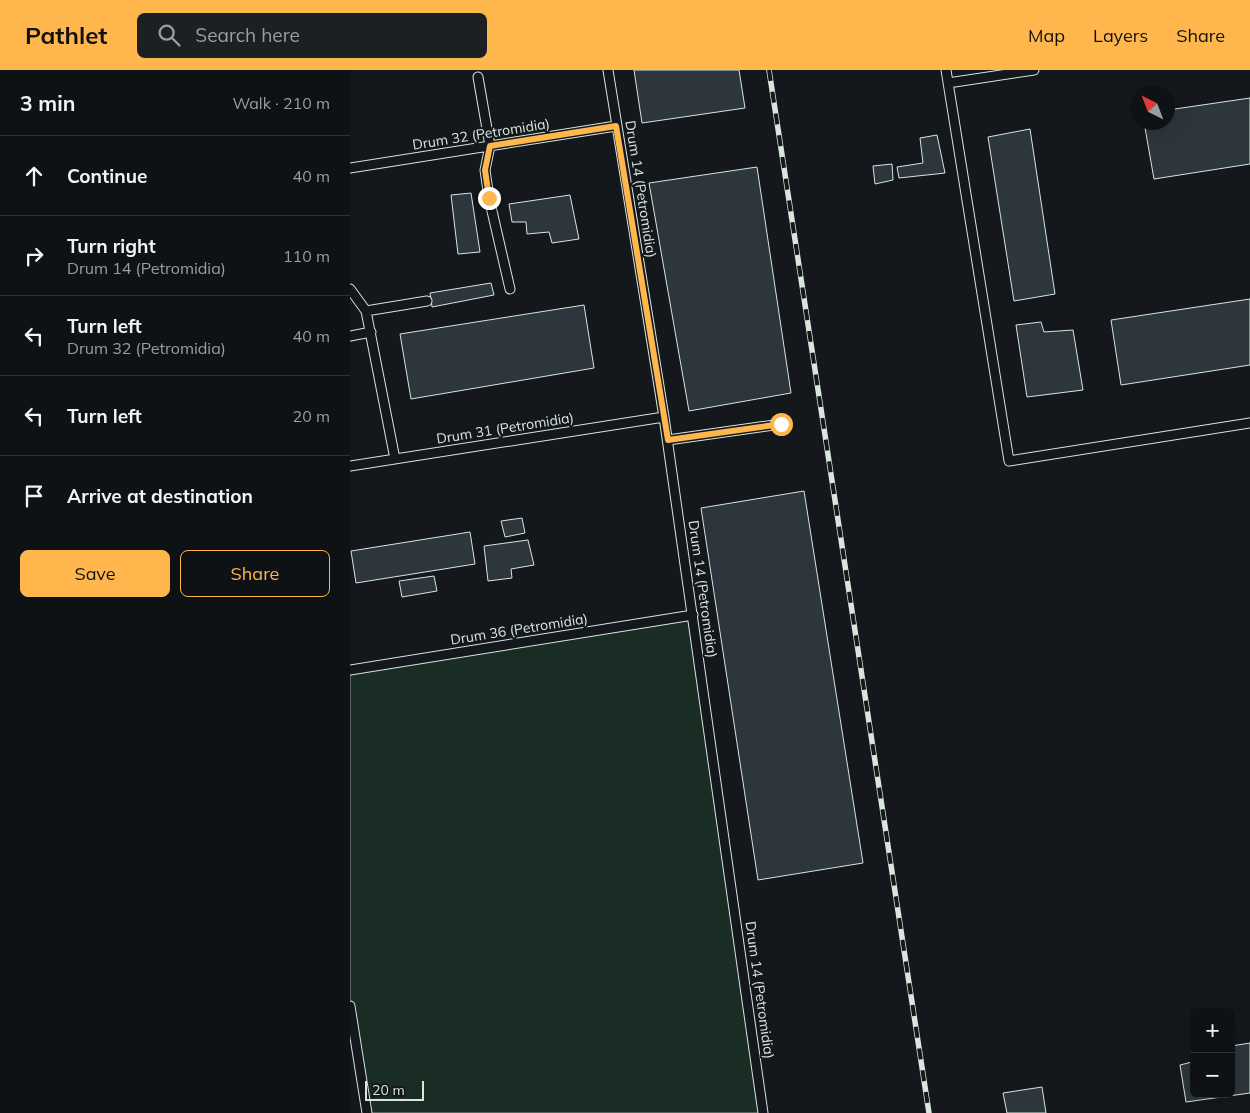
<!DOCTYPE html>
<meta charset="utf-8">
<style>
body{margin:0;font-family:Mulish,sans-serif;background:#1d2022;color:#f1f3f6}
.controls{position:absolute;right:15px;bottom:15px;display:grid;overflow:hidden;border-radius:8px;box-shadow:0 5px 20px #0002}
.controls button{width:45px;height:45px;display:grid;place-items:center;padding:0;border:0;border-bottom:1px solid #2f3234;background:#0f1215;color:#f1f3f6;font:25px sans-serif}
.compass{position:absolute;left:780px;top:15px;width:45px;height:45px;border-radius:50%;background:#0f1215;box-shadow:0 5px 20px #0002;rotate:318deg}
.scale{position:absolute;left:15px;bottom:12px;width:59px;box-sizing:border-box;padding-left:5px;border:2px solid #d8e6dc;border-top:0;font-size:14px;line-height:18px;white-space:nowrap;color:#d8e6dc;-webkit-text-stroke:4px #14181c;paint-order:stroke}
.stop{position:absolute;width:15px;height:15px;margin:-11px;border:4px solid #ffb74d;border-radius:50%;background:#fff}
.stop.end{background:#ffb74d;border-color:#fff;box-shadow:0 1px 5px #0008}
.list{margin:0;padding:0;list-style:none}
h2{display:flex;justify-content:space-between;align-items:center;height:65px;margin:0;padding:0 20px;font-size:21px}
h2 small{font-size:16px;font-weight:400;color:#9b9ea0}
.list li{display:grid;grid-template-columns:32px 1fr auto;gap:15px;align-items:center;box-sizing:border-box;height:80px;padding:0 20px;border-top:1px solid #2f3234}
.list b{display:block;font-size:19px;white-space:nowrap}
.list p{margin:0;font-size:16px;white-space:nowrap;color:#9b9ea0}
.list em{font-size:16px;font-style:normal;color:#9b9ea0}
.actions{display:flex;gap:10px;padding:15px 20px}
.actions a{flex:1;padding:11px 0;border:1px solid #ffb74d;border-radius:8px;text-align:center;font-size:18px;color:#ffb74d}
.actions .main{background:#ffb74d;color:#111}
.icon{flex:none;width:28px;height:28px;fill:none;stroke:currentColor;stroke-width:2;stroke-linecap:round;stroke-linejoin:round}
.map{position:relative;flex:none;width:900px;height:1043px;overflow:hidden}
header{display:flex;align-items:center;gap:30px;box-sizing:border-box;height:70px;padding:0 25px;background:#ffb74d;color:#111}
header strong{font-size:24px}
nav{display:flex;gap:28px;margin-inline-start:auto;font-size:18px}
.search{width:350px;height:45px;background:#1d2022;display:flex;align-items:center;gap:12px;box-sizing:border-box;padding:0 18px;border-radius:8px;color:#9b9ea0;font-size:19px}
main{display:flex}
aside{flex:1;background:#0f1215}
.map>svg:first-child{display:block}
.green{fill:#1a2d24;stroke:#939e99}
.building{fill:#2c363c;stroke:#d8e6dc}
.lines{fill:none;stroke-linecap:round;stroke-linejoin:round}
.lane-casing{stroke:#d8e6dc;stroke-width:11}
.lane{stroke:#14181c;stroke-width:9}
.rail-casing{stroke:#d8e6dc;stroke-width:5.5}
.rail{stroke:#14181c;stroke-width:4;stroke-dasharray:11;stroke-linecap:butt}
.route{stroke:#ffb74d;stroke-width:6}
.labels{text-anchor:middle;stroke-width:4;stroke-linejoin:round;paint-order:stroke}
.street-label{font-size:14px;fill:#d8e6dc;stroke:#14181c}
</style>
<header>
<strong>Pathlet</strong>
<div class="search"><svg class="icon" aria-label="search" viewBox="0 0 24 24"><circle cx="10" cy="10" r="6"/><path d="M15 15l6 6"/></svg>Search here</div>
<nav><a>Map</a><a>Layers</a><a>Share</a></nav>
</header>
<main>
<aside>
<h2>3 min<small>Walk · 210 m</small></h2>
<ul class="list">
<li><svg class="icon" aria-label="ahead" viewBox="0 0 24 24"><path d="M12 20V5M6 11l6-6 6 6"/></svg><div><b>Continue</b></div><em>40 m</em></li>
<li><svg class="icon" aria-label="right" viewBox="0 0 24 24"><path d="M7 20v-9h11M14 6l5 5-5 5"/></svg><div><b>Turn right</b><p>Drum 14 (Petromidia)</p></div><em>110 m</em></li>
<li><svg class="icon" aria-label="left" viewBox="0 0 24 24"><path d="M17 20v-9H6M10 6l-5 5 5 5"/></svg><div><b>Turn left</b><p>Drum 32 (Petromidia)</p></div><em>40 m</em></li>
<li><svg class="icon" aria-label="left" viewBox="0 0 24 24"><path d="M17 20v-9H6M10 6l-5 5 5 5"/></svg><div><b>Turn left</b></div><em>20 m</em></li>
<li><svg class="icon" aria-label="arrive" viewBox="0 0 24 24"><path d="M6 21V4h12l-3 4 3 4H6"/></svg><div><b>Arrive at destination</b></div></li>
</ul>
<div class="actions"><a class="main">Save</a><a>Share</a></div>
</aside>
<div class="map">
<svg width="900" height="1043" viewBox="0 0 900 1043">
<rect width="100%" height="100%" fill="#14181c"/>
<path class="green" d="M343,545L413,1043H17L0,936V600Z"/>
<path class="building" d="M284,0H389L395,38L292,53Z
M900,28V94L804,109L794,52H818V40Z
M680,59L705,224L664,231L638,67Z
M587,65L595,103L549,108L547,97L573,93L570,68Z
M542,94L543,110L525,114L523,96Z
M407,97L441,323L339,341L299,113Z
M121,123L130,182L108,184L101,125Z
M220,125L229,169L202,173L199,162L177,164L176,152H162L159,134Z
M141,213L144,225L82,237L80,223Z
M900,229V295L771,315L761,250Z
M234,235L244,298L61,329L50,264Z
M691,252L694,262L723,260L733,320L677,327L666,255Z
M454,421L513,793L408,810L351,438Z
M172,448L175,463L155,467L151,451Z
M120,462L125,494L6,513L1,481Z
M178,470L184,495L161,499L162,508L138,511L134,476Z
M84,506L87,521L52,527L49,511Z
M900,973V1023L836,1032L830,995L842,992L841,982L844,981V1024H881V976Z
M692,1017L696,1043H657L653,1023Z"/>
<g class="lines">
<defs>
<path id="lane" d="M258,0L314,347L413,1043
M596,0L659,391L900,353
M128,7L140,76L135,100L139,128L160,219
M598,13L684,0
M0,98L266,56
M0,219L16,241L45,389
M16,241L77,231
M0,266L21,262
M318,370L431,354
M0,396L314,347
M0,600L343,545
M0,936L17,1043"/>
</defs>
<use href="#lane" class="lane-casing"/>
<use href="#lane" class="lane"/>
<defs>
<path id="rail" d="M419,0L579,1043"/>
</defs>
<use href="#rail" class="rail-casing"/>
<use href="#rail" class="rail"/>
</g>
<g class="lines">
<path class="route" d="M139,128L135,100L140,76L266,56L318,370L431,354"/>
</g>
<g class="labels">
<g class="street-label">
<text transform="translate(131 64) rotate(-9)" y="5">Drum 32 (Petromidia)</text>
<text transform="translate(291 119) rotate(81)" y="5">Drum 14 (Petromidia)</text>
<text transform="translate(155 358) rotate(-9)" y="5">Drum 31 (Petromidia)</text>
<text transform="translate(353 519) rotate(82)" y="5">Drum 14 (Petromidia)</text>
<text transform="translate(169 559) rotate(-9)" y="5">Drum 36 (Petromidia)</text>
<text transform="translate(410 920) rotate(82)" y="5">Drum 14 (Petromidia)</text>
</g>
</g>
</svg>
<div class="controls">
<button>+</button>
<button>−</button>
</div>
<svg class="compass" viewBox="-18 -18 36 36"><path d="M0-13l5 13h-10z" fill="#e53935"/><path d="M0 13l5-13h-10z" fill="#9b9ea0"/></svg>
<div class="scale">20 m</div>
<div class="stop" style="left:431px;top:354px"></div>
<div class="stop end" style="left:139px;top:128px"></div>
</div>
</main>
